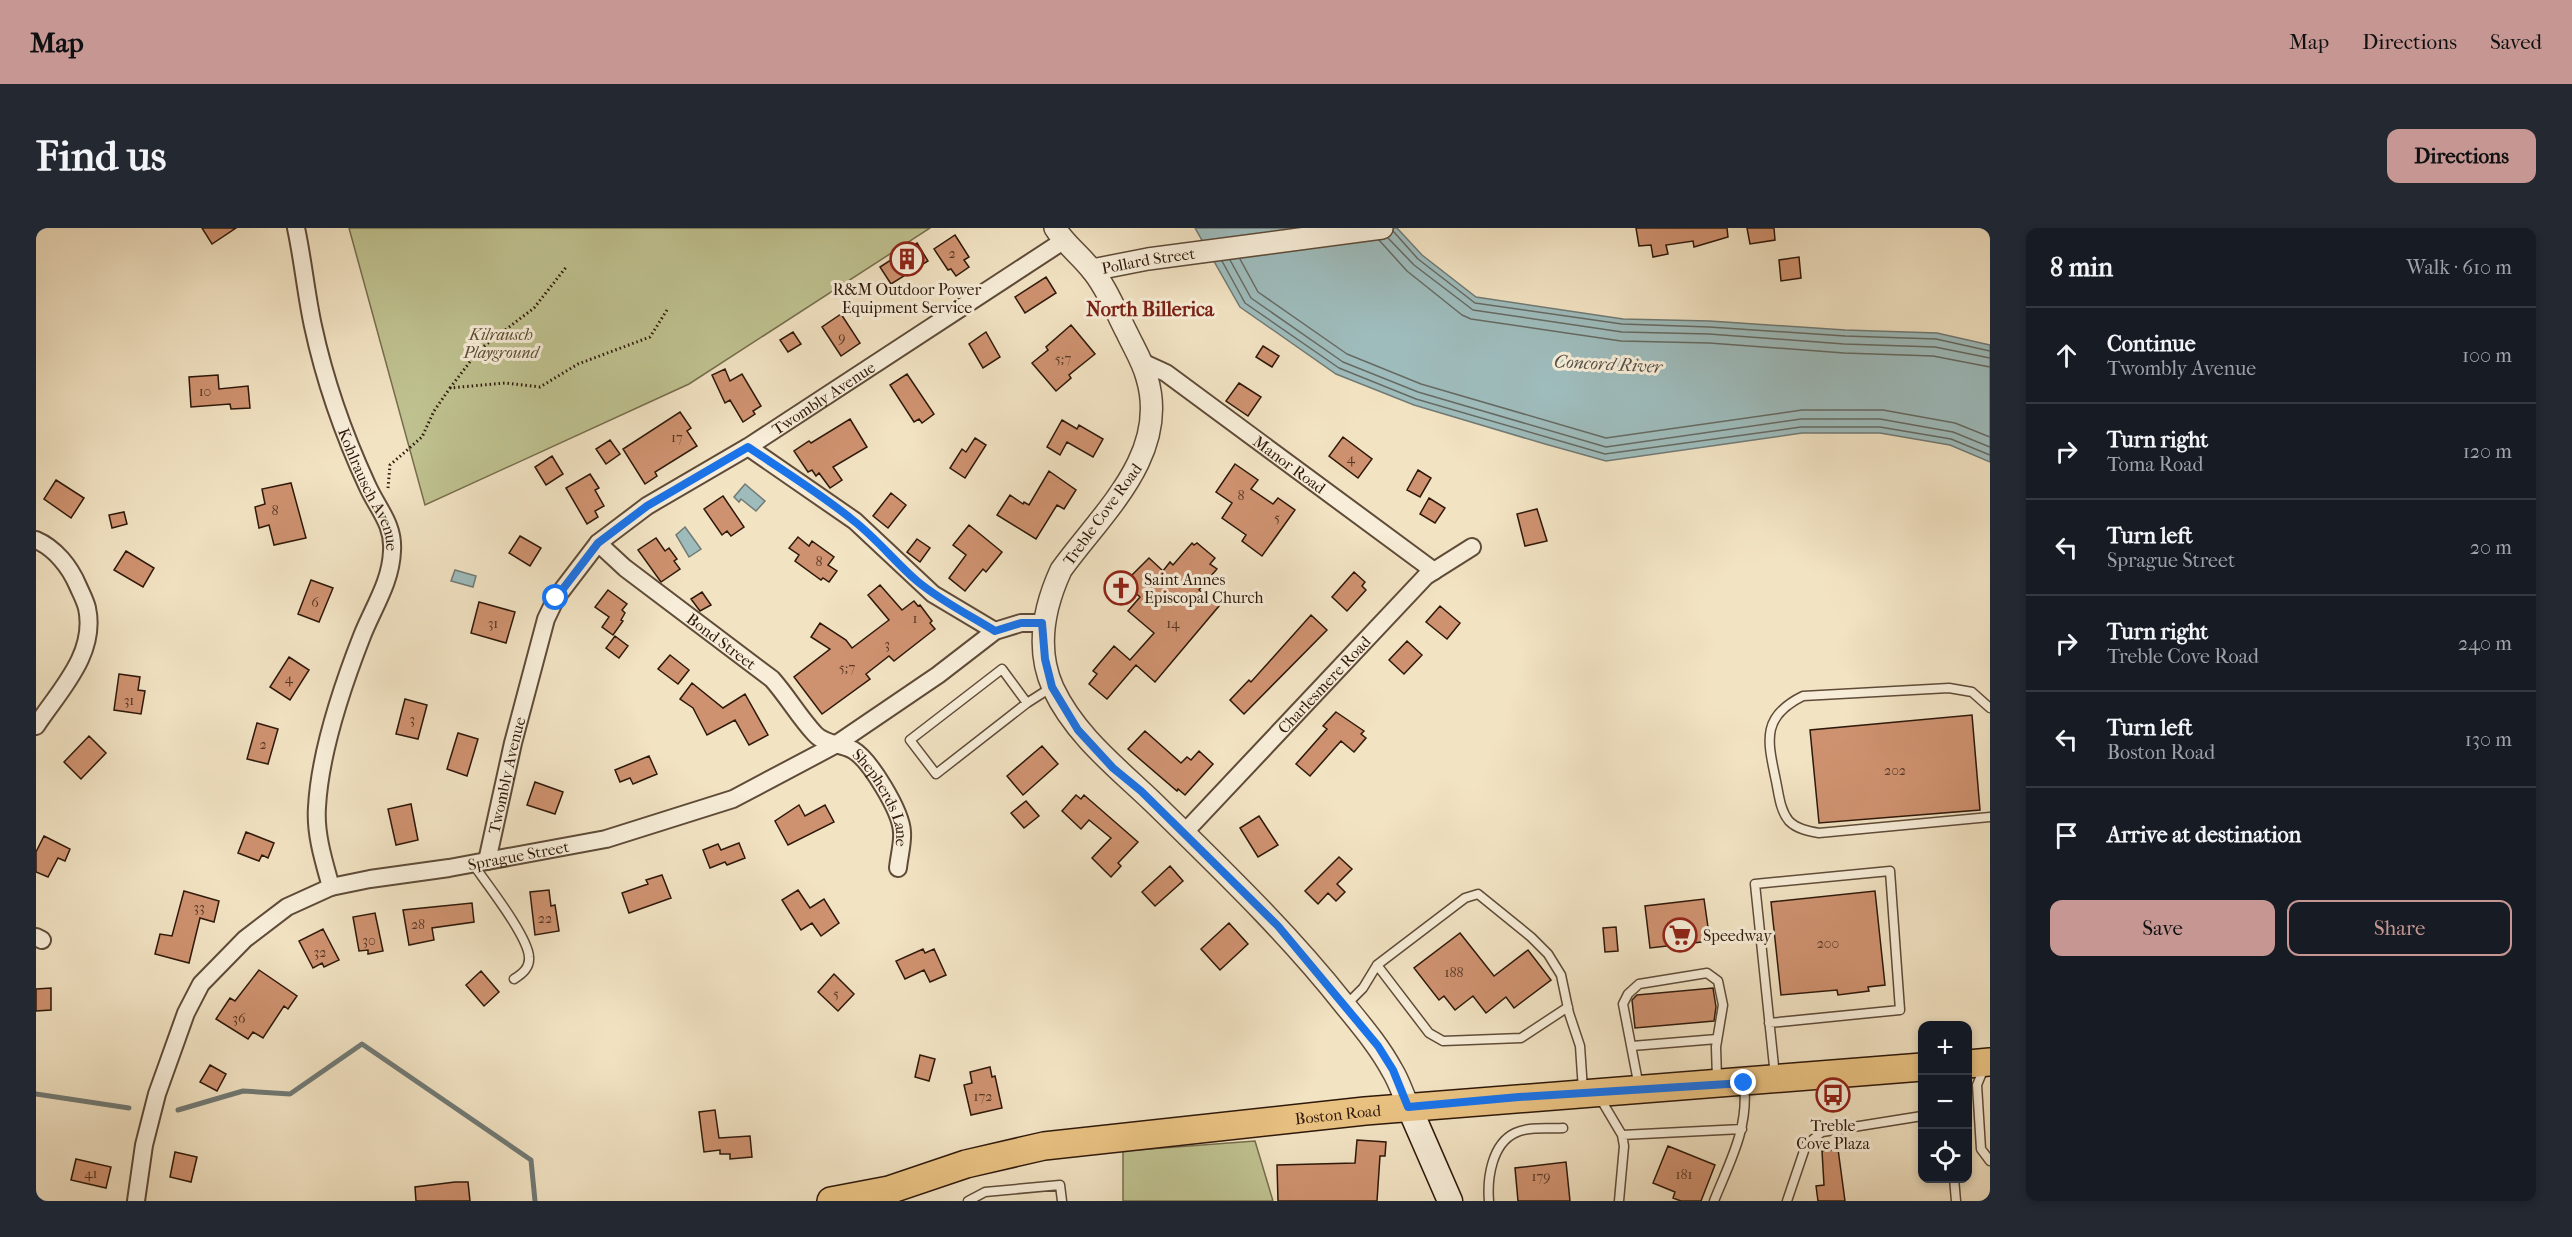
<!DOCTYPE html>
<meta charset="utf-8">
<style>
body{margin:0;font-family:"IM FELL French Canon",serif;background:#242831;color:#f1f3f6}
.controls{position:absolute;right:18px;bottom:18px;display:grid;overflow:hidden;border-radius:12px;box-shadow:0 3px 9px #0003}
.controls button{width:54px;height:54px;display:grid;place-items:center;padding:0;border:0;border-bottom:2px solid #363941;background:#171b24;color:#f1f3f6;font:30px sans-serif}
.stop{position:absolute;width:18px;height:18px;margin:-14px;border:4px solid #1a73e8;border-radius:50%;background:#fff}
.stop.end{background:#1a73e8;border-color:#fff;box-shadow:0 2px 6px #0008}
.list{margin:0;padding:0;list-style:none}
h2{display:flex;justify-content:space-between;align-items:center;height:78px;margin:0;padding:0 24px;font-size:26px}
h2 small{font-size:20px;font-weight:400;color:#9ea1a6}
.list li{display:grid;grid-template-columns:39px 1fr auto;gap:18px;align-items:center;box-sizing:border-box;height:96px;padding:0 24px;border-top:2px solid #363941}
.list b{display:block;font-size:22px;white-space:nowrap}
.list p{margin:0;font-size:20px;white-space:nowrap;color:#9ea1a6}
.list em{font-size:20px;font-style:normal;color:#9ea1a6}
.actions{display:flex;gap:12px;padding:18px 24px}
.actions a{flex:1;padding:14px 0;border:2px solid #c59692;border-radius:12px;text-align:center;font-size:21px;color:#c59692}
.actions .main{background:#c59692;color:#111}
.icon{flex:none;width:33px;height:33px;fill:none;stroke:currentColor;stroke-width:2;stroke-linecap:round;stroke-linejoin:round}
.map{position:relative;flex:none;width:1954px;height:973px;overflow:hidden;border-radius:12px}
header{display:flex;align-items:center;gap:36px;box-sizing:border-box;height:84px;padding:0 30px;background:#c59692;color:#111}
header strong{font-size:28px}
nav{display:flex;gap:33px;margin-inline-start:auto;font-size:21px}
.intro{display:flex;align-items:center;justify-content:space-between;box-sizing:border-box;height:144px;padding:0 36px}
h1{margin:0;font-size:42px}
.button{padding:15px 27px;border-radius:12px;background:#c59692;color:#111;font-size:21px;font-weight:700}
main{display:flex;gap:36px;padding:0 36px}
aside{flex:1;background:#171b24;border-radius:12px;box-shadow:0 3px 9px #0003}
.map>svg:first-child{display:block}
.green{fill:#bfc290;stroke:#766d4d;stroke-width:1.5}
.water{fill:#9ebcbc;stroke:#717a75;stroke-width:1.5}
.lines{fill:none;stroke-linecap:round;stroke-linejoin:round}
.shore{stroke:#666a63;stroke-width:1.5}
.stream{stroke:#717a75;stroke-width:5}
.building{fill:#cf9270;stroke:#2e180a;stroke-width:1.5}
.service-casing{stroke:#5f4b38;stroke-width:11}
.minor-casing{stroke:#5f4b38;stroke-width:20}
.tertiary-casing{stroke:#5f4b38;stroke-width:24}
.secondary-casing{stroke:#2e180a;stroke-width:27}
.primary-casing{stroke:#2e180a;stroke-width:30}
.path{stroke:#2e180a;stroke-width:3;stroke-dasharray:1.5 3;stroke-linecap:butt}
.service{stroke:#f7edd8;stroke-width:8}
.minor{stroke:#f7edd8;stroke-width:16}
.tertiary{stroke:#f7edd8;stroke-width:21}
.secondary{stroke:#f7edd8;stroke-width:24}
.primary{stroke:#e9c282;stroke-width:27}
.route{stroke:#1a73e8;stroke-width:8}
.labels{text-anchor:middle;stroke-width:6;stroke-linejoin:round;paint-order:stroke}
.number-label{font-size:14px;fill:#563624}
.street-label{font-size:16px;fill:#2e180a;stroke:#f7edd8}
.poi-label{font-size:16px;fill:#2e180a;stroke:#f7edd8}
.park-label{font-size:16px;font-style:italic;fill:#5a4b32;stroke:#f7edd8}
.water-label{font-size:18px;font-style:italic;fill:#555148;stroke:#f7edd8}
.quarter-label{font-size:20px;font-weight:bold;fill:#7a1f14;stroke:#f7edd8}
</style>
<header>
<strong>Map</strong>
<nav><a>Map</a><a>Directions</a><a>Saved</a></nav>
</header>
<div class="intro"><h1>Find us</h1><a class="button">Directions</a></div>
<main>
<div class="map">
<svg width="1954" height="973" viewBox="0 0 1954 973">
<rect width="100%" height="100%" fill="#f2e3c3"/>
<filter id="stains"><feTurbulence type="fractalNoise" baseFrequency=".00333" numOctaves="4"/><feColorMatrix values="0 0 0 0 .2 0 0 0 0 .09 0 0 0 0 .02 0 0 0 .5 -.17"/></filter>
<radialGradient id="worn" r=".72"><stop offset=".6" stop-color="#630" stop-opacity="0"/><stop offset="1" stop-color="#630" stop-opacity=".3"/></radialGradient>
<path class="green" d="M313,0H894L653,156L389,277Z
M1219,913L1237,973H1087V923Z"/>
<path class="water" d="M1159,0H1361L1386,27L1440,69L1587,91L1674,93L1809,102L1901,105L1954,117V234L1914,217L1844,205H1766L1570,233L1509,216L1378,177L1300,146L1204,79Z
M709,256L729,273L720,283L705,271L703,274L698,269Z
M649,299L665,321L653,329L640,307Z
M419,342L440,348L437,359L415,353Z"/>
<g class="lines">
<path class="shore" d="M1357,3L1382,31L1439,75L1586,96L1673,99L1809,108L1900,111L1954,123
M1352,10L1378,37L1437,82L1586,104L1673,106L1808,116L1899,119L1954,130
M1343,12L1371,43L1426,87L1435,91L1585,113L1673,115L1808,125L1897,128L1954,139
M1204,31L1222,64L1311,126L1385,156L1570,210L1766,182H1847L1919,195L1954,209
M1194,32L1215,70L1307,134L1382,164L1570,219L1765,191H1844L1917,204L1954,219
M1186,33L1209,75L1303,140L1380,171L1569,226L1765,199H1844L1915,211L1954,227"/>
<path class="stream" d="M0,866L93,880
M142,882L207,863L254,866L326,816L495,932L499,973"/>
</g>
<path class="building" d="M166,0H200L176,16Z
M1600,0H1691L1692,9L1658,19L1657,13L1630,17L1632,26L1617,29L1615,17L1603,18Z
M1711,0H1738L1739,12L1714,16Z
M919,7L933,29L928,32L933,39L920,48L915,41L912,42L898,21Z
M881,15L892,33L855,56L844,39Z
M1763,29L1765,50L1745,53L1743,32Z
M1010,49L1020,65L989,85L979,69Z
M805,86L824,115L805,128L786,99Z
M1035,97L1059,126L1033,147L1035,150L1020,163L996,135L1012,122L1010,119Z
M757,104L765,116L752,124L744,112Z
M950,104L964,129L947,140L933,116Z
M1227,118L1243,128L1236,139L1220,129Z
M689,141L694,153L706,146L725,178L717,183L719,186L707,194L694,172L689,175L676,147Z
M871,146L898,186L886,195L883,191L878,194L854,157Z
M182,147L183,161L212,158L214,180L195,181L194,176L155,179L153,149Z
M1203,155L1225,169L1212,188L1190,173Z
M644,184L655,200L651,203L661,218L619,244L621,248L609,256L587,221Z
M814,191L831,219L797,239L806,252L794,260L783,245L780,248L776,242L772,244L758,223L773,213L775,215Z
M1026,192L1041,201L1043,197L1067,211L1057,229L1031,214L1024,227L1011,219Z
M1307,209L1336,231L1322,250L1293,228Z
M939,210L950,217L929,250L914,240L926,221L930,224Z
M574,212L584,226L570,236L560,221Z
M516,228L527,246L510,257L499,239Z
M1199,236L1222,252L1215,261L1237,276L1242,270L1259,282L1226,328L1206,313L1210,307L1186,290L1196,275L1180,264Z
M1382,242L1395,250L1384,269L1371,262Z
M1013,243L1040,262L1028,281L1021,277L1000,311L961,287L974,267L987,276L988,274L993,277Z
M554,246L563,260L559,262L568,278L559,283L562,289L551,296L530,260Z
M20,252L48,270L35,290L8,271Z
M255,255L270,310L238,317L233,297L223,300L219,279L229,276L226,261Z
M855,265L870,277L852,300L837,288Z
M687,268L708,299L695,308L691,303L686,307L668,281Z
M1393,270L1409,280L1399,295L1384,286Z
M1501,281L1511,313L1489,318L1481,286Z
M88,284L91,296L76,300L73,287Z
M933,297L966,324L950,344L947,341L929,363L913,350L930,327L917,317Z
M484,308L505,320L494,338L473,325Z
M762,309L773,318L776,313L798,329L792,337L801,343L793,354L787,350L785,352L759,333L763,327L753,320Z
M620,310L629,323L633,320L641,331L638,333L644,341L625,354L602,322Z
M881,311L894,320L884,334L871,324Z
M1156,315L1158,317L1161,315L1179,330L1174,336L1181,341L1163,362L1183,378L1119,454L1100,437L1071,471L1053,456L1061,446L1057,443L1078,418L1094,432L1118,405L1092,383L1104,369L1088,355L1113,330L1127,343L1134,334L1137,337Z
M90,323L118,340L107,359L78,342Z
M1318,344L1329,354L1326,358L1330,362L1311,383L1296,369Z
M275,352L297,360L283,394L262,386Z
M844,357L866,382L878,373L882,378L884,377L896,393L894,395L899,401L858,433L853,428L830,446L834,451L786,486L758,449L794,421L775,409L784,395L810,412L816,420L853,392L832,367Z
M572,362L591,376L586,382L589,385L585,392L587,393L577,407L566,399L573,389L559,379Z
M666,364L675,377L664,383L655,371Z
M443,374L479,384L470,415L435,405Z
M1404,378L1424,395L1411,411L1390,394Z
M1275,387L1291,402L1208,486L1194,472L1213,452L1215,454Z
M579,408L592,418L583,430L570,420Z
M1371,413L1386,427L1368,446L1353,432Z
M634,427L653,442L642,456L622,441Z
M253,429L273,442L254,472L234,459Z
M83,446L104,449L102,462L109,463L105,486L78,482Z
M656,455L687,480L709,466L732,507L713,517L699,492L671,507L657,480L644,471Z
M369,471L391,477L382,511L360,506Z
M1300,484L1328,503L1325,506L1330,510L1318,524L1305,513L1274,548L1260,536L1291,501L1287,498Z
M1936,487L1944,582L1783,595L1774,502Z
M221,495L242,501L232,536L211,531Z
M1109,503L1145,535L1151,529L1155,532L1163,523L1177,536L1149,567L1142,561L1141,563L1092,521Z
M422,505L442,511L431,548L411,541Z
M53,508L70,525L45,551L28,534Z
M1006,518L1022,536L987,567L971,548Z
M613,528L621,546L597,556L594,550L584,554L579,542Z
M499,554L527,564L519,586L491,577Z
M1040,567L1045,571L1048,567L1102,614L1082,635L1085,638L1075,649L1056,630L1075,610L1053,592L1045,601L1026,583Z
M990,573L1003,588L988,600L975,585Z
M375,576L382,612L360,617L352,581Z
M763,577L769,588L789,577L798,594L752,617L739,593Z
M1223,588L1242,617L1222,629L1204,600Z
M210,604L238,615L232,630L226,627L223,633L202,625Z
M8,608L34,621L29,633L22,630L12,649L0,644V624Z
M703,615L709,630L691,637L689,634L674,640L667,622L682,616L685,622Z
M1303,629L1316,641L1301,656L1309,664L1300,673L1292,665L1282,676L1269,663Z
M1134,638L1147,653L1119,678L1106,664Z
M626,647L635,670L593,685L586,665L612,656L610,652Z
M513,662L515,678L519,677L523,703L499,707L494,664Z
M762,662L774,680L788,671L803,695L785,708L776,695L765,702L746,672Z
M148,663L183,673L178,694L164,690L153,735L119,726L124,706L136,708Z
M1839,663L1849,757L1832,759L1833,763L1802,767L1801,762L1745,767L1735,674Z
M1668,671L1674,713L1614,720L1609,678Z
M436,675L438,694L396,700L398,712L373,717L367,682Z
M339,685L347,723L332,726V722L323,723L317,689Z
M1193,695L1212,716L1184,742L1165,721Z
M1580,699L1582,723L1569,724L1567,700Z
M287,701L303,732L288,739L286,735L277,740L263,713Z
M1424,705L1458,748L1492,722L1515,752L1478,780L1470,769L1450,785L1437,768L1419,782L1408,768L1403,772L1378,740Z
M887,721L889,725L898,721L910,747L894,754L888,742L869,751L860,733Z
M223,742L261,768L252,781L248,778L227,810L217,804L212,811L180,791L194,770L199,773Z
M445,743L463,764L448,778L430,757Z
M798,746L818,766L802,783L782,764Z
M15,760V782L0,783V761Z
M1677,760L1680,779L1678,793L1599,800L1596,772L1601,767Z
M884,827L899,831L893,853L879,849Z
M174,837L190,846L181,863L164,854Z
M954,839L956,849L959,848L966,880L935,887L928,857L936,855L934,844Z
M679,882L683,910L714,908L716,929L694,931V926H684V922L668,924L663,884Z
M1321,912L1350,914L1349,928H1344L1341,973H1242L1241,937L1319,935Z
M1632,918L1679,937L1665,973H1645L1637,970L1639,964L1617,955Z
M1802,921L1809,973H1782L1780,958L1788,957L1786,923Z
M139,924L161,929L155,954L134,949Z
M40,931L75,939L70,960L35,952Z
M1530,934L1534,973H1482L1479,940Z
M419,954H432L434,973H380L379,959Z"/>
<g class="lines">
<defs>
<path id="service" d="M991,475L900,546L874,512L966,441L991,475L1016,459
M1954,480L1936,464L1913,460L1767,468C1724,489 1732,514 1740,553C1743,567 1744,582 1753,593C1761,601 1772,603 1783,605L1954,589
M437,636C450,655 492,708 493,729C494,740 486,746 478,751
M1341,737L1393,805L1407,813L1485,810L1532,779
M1310,777L1327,760L1341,737L1429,670L1442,666L1495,709L1512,726L1525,747L1533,785L1544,818L1547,862
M1733,795L1864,782L1854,643L1719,656L1739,848
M1596,818L1681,811
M1948,840L1941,857L1945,921L1954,933
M1603,859L1587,776L1592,766L1603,756L1671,745L1682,753L1687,777L1680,819L1681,851
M1564,870L1586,907L1588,918L1583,973
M1586,907L1706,901
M1918,950L1920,973
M932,973L949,964L1024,957L1026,973
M1453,973C1451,950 1456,916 1479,905C1493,898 1513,901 1527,900
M1678,973C1694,933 1713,900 1708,856
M1751,973L1770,917L1786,904L1886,888"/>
<g id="minor">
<path id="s1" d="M260,0C267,32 270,66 277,98C289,154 307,205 331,257C341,280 358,296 356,323C355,354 337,380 326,408C306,459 284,524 281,579C279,606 288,634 295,659"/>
<path id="s2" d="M1106,134L1130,145L1398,343"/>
<path d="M712,219L819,293L897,366L959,403"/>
<path d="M0,312C19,320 34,339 42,358C45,365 49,372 51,380C61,426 23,463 0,498"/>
<path id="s3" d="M562,315L589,340L736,451C752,469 763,489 779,506C789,517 805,515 817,522C834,532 865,583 866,604C867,615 863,629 862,640"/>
<path id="s4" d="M1148,605L1390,348L1436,319"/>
<path id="s5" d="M451,633L477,515L510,391L520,370L562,315L611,278L712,219L1027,13"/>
<path d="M0,709L6,712"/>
<path id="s6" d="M100,973L108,917L121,866L150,785L165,756L209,711L251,679L295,659L334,651L413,640L570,611L697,571L799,517L902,447L959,403L985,395H1007"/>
</g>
<g id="tertiary">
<path d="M1019,0C1029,16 1043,26 1055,41C1070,58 1080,84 1091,105C1098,120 1107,134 1111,150C1134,227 1065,286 1025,342C1008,379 999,420 1017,460C1040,509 1083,541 1121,578C1186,642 1251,704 1308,776C1325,797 1343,818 1356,842C1363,853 1367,867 1373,879"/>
<path id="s7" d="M1056,42L1112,31L1346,0"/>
</g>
<path id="secondary" d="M1373,879L1414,973"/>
<g id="primary">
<path d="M1932,836L1954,834"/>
<path id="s8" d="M795,973L853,962L930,936L1008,918L1329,883L1886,839"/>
</g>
</defs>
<use href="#service" class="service-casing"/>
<use href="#minor" class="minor-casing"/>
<use href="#tertiary" class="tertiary-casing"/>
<use href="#secondary" class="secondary-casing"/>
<use href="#primary" class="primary-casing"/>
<path class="path" d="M414,160L443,122L498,80L531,38
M352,260L354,237L386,209L398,183L414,160L469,155L504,159L542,136L614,109L631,82"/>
<use href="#service" class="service"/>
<use href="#minor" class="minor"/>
<use href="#tertiary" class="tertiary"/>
<use href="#secondary" class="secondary"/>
<use href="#primary" class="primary"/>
</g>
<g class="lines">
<path class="route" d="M520,370L562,315L611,278L712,219C748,243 785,266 818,293C841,311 859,334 881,353C905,373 933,387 959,403L985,395H1006L1009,431L1016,459L1042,502L1077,540L1105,563L1242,698L1342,818L1357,842L1372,879L1483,869L1708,855"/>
</g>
<defs>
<symbol id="building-ring" viewBox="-11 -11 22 22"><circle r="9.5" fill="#f7edd8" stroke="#8f2418" stroke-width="1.5"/><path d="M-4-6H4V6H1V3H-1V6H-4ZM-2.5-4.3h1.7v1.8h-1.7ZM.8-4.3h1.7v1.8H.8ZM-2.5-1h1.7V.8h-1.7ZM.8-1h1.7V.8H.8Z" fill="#8f2418"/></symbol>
<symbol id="church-ring" viewBox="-11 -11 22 22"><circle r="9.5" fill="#f7edd8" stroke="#8f2418" stroke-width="1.5"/><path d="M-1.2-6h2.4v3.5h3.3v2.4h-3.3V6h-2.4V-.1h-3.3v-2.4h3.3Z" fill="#8f2418"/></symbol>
<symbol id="supermarket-ring" viewBox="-11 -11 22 22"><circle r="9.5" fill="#f7edd8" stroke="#8f2418" stroke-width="1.5"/><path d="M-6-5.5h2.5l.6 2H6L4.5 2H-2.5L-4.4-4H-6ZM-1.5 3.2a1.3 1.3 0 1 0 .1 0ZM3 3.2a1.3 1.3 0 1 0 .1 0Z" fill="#8f2418"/></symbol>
<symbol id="bus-ring" viewBox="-11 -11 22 22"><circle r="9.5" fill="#f7edd8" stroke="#8f2418" stroke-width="1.5"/><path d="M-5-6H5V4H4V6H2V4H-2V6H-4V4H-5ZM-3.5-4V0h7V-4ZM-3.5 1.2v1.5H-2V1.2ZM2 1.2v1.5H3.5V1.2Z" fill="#8f2418"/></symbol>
</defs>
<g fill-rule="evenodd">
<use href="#building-ring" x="852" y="12" width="38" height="38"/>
<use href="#church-ring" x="1066" y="341" width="38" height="38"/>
<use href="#supermarket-ring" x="1625" y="688" width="38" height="38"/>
<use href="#bus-ring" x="1778" y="848" width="38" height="38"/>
</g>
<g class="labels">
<g class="number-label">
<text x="916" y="30">2</text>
<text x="806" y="114">9</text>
<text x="1027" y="135">5;7</text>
<text x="169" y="168">10</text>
<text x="641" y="214">17</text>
<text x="1315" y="235">4</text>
<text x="1205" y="272">8</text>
<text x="239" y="287">8</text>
<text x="1241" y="294">5</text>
<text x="783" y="338">8</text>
<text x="279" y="379">6</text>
<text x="879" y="395">1</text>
<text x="457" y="400">31</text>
<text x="1137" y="400">14</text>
<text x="851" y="421">3</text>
<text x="811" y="444">5;7</text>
<text x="253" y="455">4</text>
<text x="93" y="477">31</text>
<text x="376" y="496">3</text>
<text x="227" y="521">2</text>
<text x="1859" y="547">202</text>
<text x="163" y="684">33</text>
<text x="509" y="695">22</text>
<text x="382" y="701">28</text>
<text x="333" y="717">30</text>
<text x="1792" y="720">200</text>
<text x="284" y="729">32</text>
<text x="1418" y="749">188</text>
<text x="800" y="770">5</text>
<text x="203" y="795">36</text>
<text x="947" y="873">172</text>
<text x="55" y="950">41</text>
<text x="1648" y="951">181</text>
<text x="1505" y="953">179</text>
</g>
<g class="street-label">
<text dy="6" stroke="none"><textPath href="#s7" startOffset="57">Pollard Street</textPath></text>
<text dy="6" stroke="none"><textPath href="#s5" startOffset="610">Twombly Avenue</textPath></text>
<text dy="6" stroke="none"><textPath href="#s2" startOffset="180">Manor Road</textPath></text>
<text dy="6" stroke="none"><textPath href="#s1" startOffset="273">Kohlrausch Avenue</textPath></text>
<text transform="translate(1066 286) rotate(-54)" y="6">Treble Cove Road</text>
<text dy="6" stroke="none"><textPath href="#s3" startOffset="158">Bond Street</textPath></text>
<text dy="6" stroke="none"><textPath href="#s4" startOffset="204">Charlesmere Road</textPath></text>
<text dy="6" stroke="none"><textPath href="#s5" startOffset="88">Twombly Avenue</textPath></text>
<text dy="6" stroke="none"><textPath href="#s3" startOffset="390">Shepherds Lane</textPath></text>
<text dy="6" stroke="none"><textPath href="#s6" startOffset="582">Sprague Street</textPath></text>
<text dy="6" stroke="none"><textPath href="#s8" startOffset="516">Boston Road</textPath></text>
</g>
<g class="poi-label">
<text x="871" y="67">R&amp;M Outdoor Power<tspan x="871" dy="18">Equipment Service</tspan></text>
<text x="1108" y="357" text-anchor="start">Saint Annes<tspan x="1108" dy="18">Episcopal Church</tspan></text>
<text x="1667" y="713" text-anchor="start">Speedway</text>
<text x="1797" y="903">Treble<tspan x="1797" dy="18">Cove Plaza</tspan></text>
</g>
<g class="park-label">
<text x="465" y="112">Kilrausch<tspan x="465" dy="18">Playground</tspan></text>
</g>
<g class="water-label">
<text transform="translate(1572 136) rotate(3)" y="6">Concord River</text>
</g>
<g class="quarter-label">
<text x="1114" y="88">North Billerica</text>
</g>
</g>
<rect width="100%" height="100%" filter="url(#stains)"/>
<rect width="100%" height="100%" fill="url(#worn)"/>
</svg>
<div class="controls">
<button>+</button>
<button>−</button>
<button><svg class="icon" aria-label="locate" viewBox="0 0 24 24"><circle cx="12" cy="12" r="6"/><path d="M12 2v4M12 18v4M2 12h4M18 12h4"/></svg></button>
</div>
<div class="stop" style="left:520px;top:370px"></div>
<div class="stop end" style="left:1708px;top:855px"></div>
</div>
<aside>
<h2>8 min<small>Walk · 610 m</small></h2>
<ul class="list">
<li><svg class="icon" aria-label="ahead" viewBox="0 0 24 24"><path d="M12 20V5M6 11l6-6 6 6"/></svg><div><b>Continue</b><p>Twombly Avenue</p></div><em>100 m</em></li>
<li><svg class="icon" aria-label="right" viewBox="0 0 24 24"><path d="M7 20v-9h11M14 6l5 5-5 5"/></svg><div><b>Turn right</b><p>Toma Road</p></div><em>120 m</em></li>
<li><svg class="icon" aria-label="left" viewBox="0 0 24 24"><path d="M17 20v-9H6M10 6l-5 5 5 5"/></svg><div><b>Turn left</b><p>Sprague Street</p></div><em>20 m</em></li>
<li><svg class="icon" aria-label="right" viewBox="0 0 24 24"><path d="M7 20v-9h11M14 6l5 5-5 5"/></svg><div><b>Turn right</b><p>Treble Cove Road</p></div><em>240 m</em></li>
<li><svg class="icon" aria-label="left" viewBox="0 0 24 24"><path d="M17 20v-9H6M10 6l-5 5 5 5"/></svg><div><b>Turn left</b><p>Boston Road</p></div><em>130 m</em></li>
<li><svg class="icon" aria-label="arrive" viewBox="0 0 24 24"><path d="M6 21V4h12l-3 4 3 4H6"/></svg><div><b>Arrive at destination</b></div></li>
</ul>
<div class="actions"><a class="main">Save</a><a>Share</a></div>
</aside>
</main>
